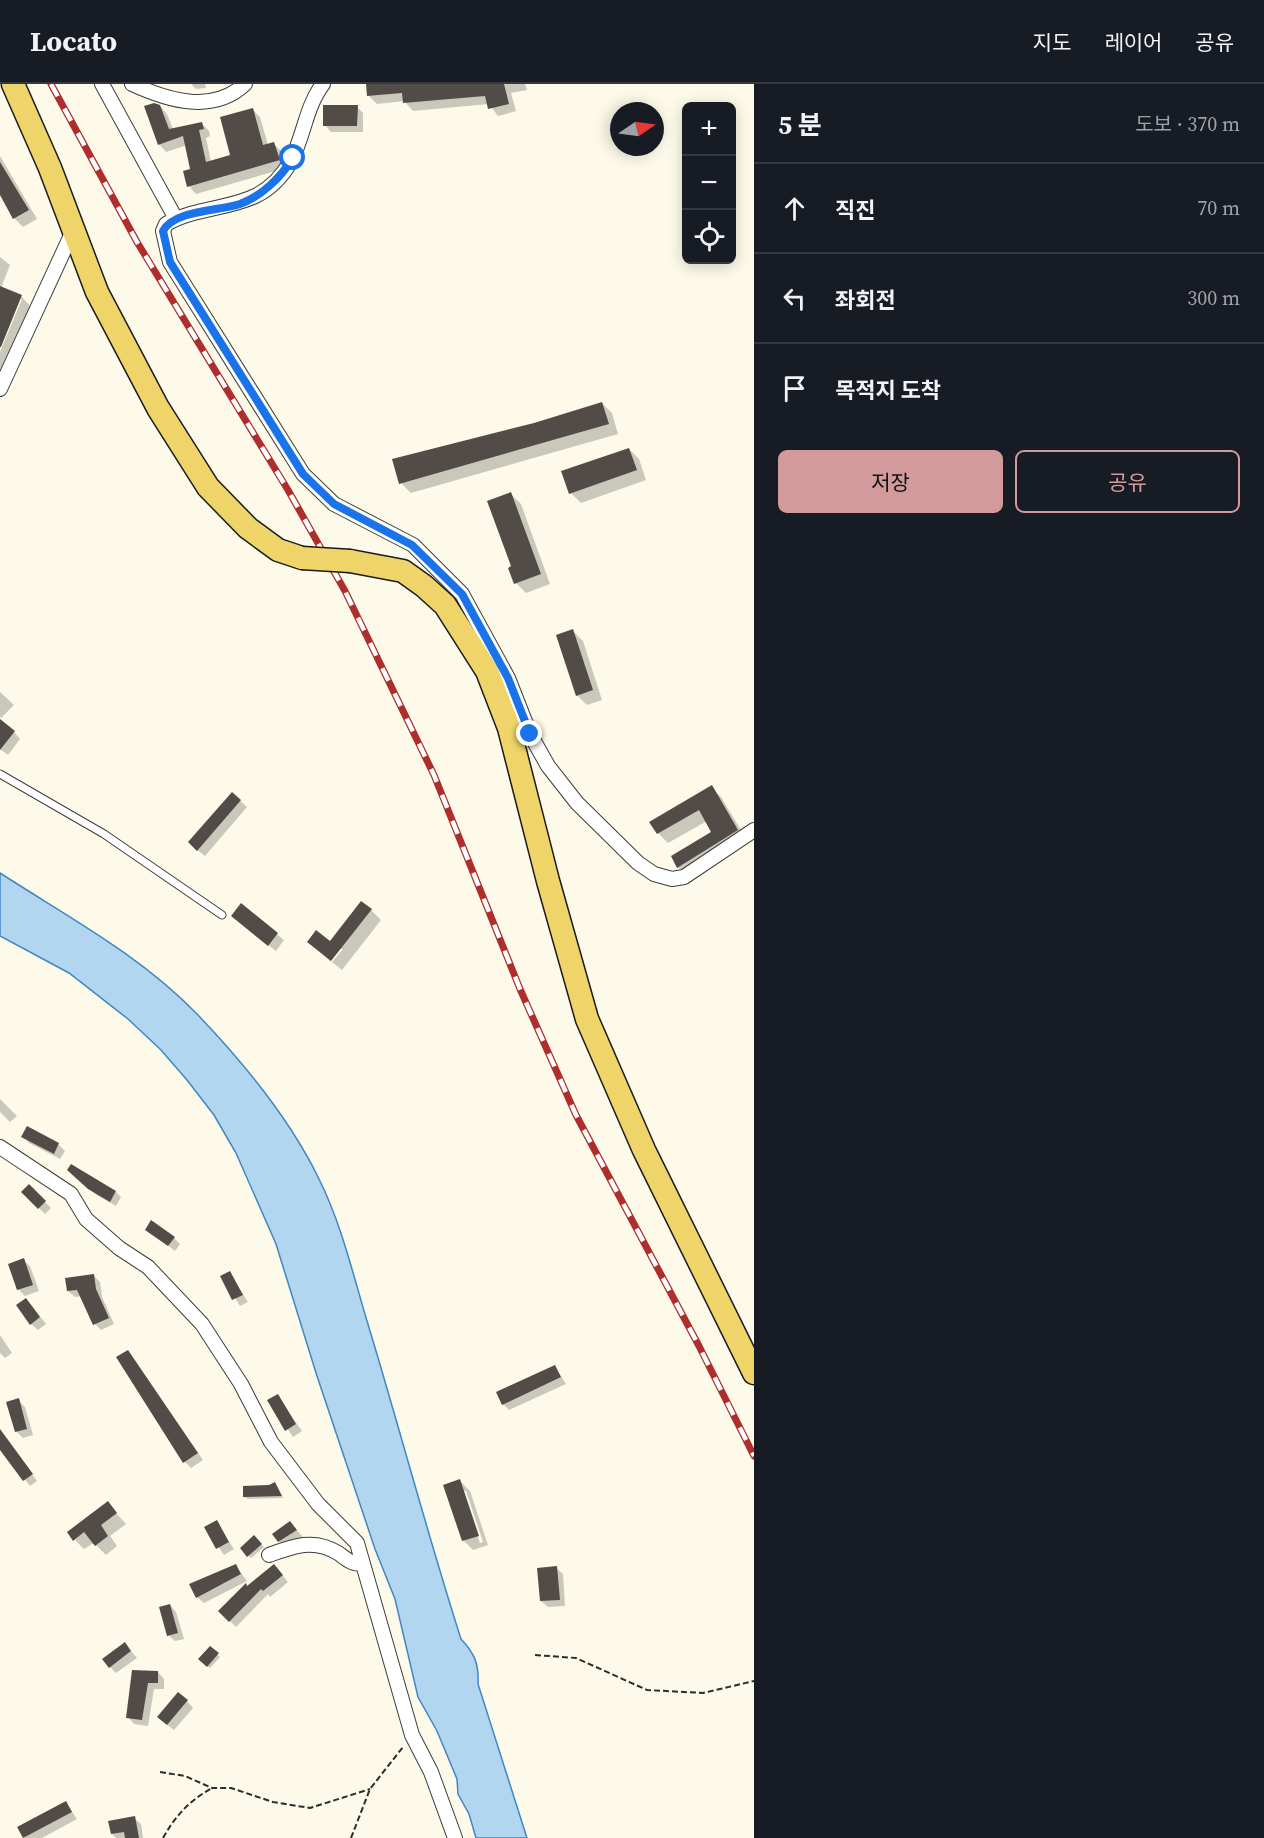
<!DOCTYPE html>
<html lang="ko">
<meta charset="utf-8">
<style>
body{margin:0;font-family:"Source Serif 4","Noto Sans KR",serif;background:#242831;color:#f1f3f6}
.controls{position:absolute;right:18px;top:18px;display:grid;overflow:hidden;border-radius:9px;box-shadow:0 3px 15px #0003}
.controls button{width:54px;height:54px;display:grid;place-items:center;padding:0;border:0;border-bottom:2px solid #363941;background:#171b24;color:#f1f3f6;font:30px sans-serif}
.compass{position:absolute;left:610px;top:18px;width:54px;height:54px;border-radius:50%;background:#171b24;box-shadow:0 3px 15px #0003;rotate:77deg}
.stop{position:absolute;width:18px;height:18px;margin:-14px;border:4px solid #1a73e8;border-radius:50%;background:#fff}
.stop.end{background:#1a73e8;border-color:#fff;box-shadow:0 2px 6px #0008}
.list{margin:0;padding:0;list-style:none}
h2{display:flex;justify-content:space-between;align-items:center;height:78px;margin:0;padding:0 24px;font-size:26px}
h2 small{font-size:20px;font-weight:400;color:#9ea1a6}
.list li{display:grid;grid-template-columns:39px 1fr auto;gap:18px;align-items:center;box-sizing:border-box;height:90px;padding:0 24px;border-top:2px solid #363941}
.list b{display:block;font-size:22px;white-space:nowrap}
.list em{font-size:20px;font-style:normal;color:#9ea1a6}
.actions{display:flex;gap:12px;padding:18px 24px}
.actions a{flex:1;padding:14px 0;border:2px solid #d39a9c;border-radius:9px;text-align:center;font-size:21px;color:#d39a9c}
.actions .main{background:#d39a9c;color:#111}
.icon{flex:none;width:33px;height:33px;fill:none;stroke:currentColor;stroke-width:2;stroke-linecap:round;stroke-linejoin:round}
.map{position:relative;flex:none;width:754px;height:1754px;overflow:hidden}
header{display:flex;align-items:center;gap:36px;box-sizing:border-box;height:84px;padding:0 30px;background:#171b24;border-bottom:2px solid #363941}
header strong{font-size:28px}
nav{display:flex;gap:33px;margin-inline-start:auto;font-size:21px}
main{display:flex}
aside{flex:1;background:#171b24}
.map>svg:first-child{display:block}
.water{fill:#b2d6f0;stroke:#3f87c2;stroke-width:1.5}
.shadow{fill:#0003;fill-rule:evenodd}
.building{fill:#524c48}
.lines{fill:none;stroke-linecap:round;stroke-linejoin:round}
.lane-casing{stroke:#3d3d3d;stroke-width:9}
.street-casing{stroke:#3d3d3d;stroke-width:16}
.primary-casing{stroke:#1b1b1b;stroke-width:25}
.path{stroke:#2c2c2c;stroke-width:2;stroke-dasharray:6 3;stroke-linecap:butt}
.lane{stroke:#fff;stroke-width:7}
.street{stroke:#fff;stroke-width:14}
.primary{stroke:#eed469;stroke-width:22}
.rail-casing{stroke:#ae2e2e;stroke-width:7}
.rail{stroke:#fff;stroke-width:4.5;stroke-dasharray:14;stroke-linecap:butt}
.primary-bridge-casing{stroke:#1b1b1b;stroke-width:25;stroke-linecap:butt}
.primary-bridge{stroke:#eed469;stroke-width:22}
.route{stroke:#1a73e8;stroke-width:8}
</style>
<header>
<strong>Locato</strong>
<nav><a>지도</a><a>레이어</a><a>공유</a></nav>
</header>
<main>
<div class="map">
<svg width="754" height="1754" viewBox="0 0 754 1754">
<rect width="100%" height="100%" fill="#fdfae9"/>
<path class="water" d="M0,789C68,833 140,871 197,930C242,977 291,1037 319,1095C341,1139 353,1190 367,1237C399,1342 427,1449 461,1555C475,1570 479,1580 478,1600L527,1754H476L469,1730L458,1710L457,1695L437,1647L418,1613L395,1515L375,1465L317,1292L276,1160L236,1069L214,1031L187,996L161,966L128,935L69,889L0,852Z"/>
<path class="shadow" d="M191,0H205L206,4L196,5Z
M368,0H525L527,6L511,9L516,27L498,32L489,20L413,27L404,17L377,20L369,12Z
M160,22L167,30L173,45L201,39L209,47L210,52L206,54L211,78L232,72L253,26L260,33L268,61L274,60L281,67L286,84L196,110L189,102L192,86L187,61L166,68L159,60Z
M357,23L363,29V48H331L325,41Z
M0,72L37,135L23,143L14,134L0,108Z
M0,173L10,181L1,204L21,212L30,222L0,296V268L22,215H18L0,260Z
M602,319L612,329L618,350L411,409L401,399L534,340Z
M629,365L639,375L646,396L581,419L571,409Z
M511,410L521,420L550,500L526,509L516,499L513,483Z
M573,547L583,557L602,616L587,621L577,611Z
M0,608L14,621L1,634L0,633Z
M0,644L14,648L20,655L8,671L0,665Z
M711,703L721,713L747,756L688,793L678,783L714,749L707,737L668,759L658,749Z
M232,710L247,723L205,772L196,765Z
M241,821L284,856L276,867L239,838Z
M371,826L381,836L342,886L332,878L343,865H339L330,877L309,858L330,859Z
M0,1015L17,1032L10,1038L0,1028Z
M23,1052L58,1060L65,1067L60,1075L29,1059Z
M69,1085L116,1108L121,1113L116,1122L95,1110Z
M29,1102L51,1124L45,1130L23,1108Z
M147,1145L174,1154L180,1160L175,1167Z
M23,1176L30,1182L39,1207L25,1212L19,1206L10,1181Z
M229,1189L248,1218L240,1222L222,1193Z
M93,1191L100,1198L102,1213L114,1240L101,1246L95,1240L82,1212L75,1213L68,1207Z
M32,1222L46,1240L38,1246L31,1240Z
M0,1251L12,1269L5,1274L0,1269Z
M128,1268L203,1376L191,1384L185,1378Z
M555,1283L566,1300L509,1326L503,1320Z
M277,1312L302,1347L293,1353L269,1317Z
M18,1316L25,1323L33,1351L23,1354L16,1347Z
M6,1354L37,1397L30,1402L0,1364V1359Z
M460,1397L470,1407L488,1461L473,1466L463,1456ZM462,1407H466L483,1458L480,1459Z
M275,1399L283,1414L248,1415L245,1413Z
M107,1419L126,1440L110,1452L117,1462L106,1471L94,1459L84,1465L75,1456Z
M216,1438L234,1465L224,1471L206,1444Z
M290,1439L303,1453L286,1464L279,1457Z
M254,1453L264,1463L251,1474L242,1465Z
M235,1481L247,1497L204,1519L197,1513Z
M556,1484L563,1490L565,1522L548,1523L541,1517Z
M280,1488L288,1498L270,1513L268,1510L236,1543L220,1527L248,1503Z
M170,1521L176,1528L184,1555L175,1557L168,1551Z
M210,1564L220,1573L210,1584L200,1575Z
M131,1567L137,1574L116,1589L110,1583Z
M133,1588H158L164,1595V1605H154L148,1642L134,1640L128,1633Z
M187,1617L193,1624L174,1646L165,1639Z
M66,1719L77,1735L42,1754H25L19,1744Z
M134,1734L141,1740L143,1754H116L112,1750Z"/>
<path class="building" d="M366,0H504L509,20L488,25L485,12L403,19L402,9L367,12Z
M154,19L160,21L169,45L202,38L204,45L199,46L206,78L230,71L220,33L253,24L263,61L274,58L280,76L187,103L183,87L190,85L183,52L158,61L144,22Z
M323,21H358L357,42H323Z
M0,78L29,126L13,135L0,111Z
M0,202L22,211L1,263H0Z
M602,318L609,340L399,400L392,375L534,339Z
M629,364L637,386L569,410L561,387Z
M511,408L541,490L514,500L508,484L511,482L487,417Z
M573,545L593,606L576,612L556,551Z
M0,635L15,647L0,666Z
M712,701L738,746L677,784L671,772L711,748L699,726L657,750L649,738Z
M232,708L241,716L197,767L188,758Z
M361,817L372,825L331,877L307,858L316,846L330,857Z
M241,819L278,849L268,862L231,832Z
M27,1042L59,1059L54,1070L21,1053Z
M71,1080L116,1107L110,1118L88,1105L67,1086Z
M29,1100L46,1117L38,1125L21,1108Z
M151,1136L175,1153L168,1162L145,1146Z
M24,1174L33,1201L17,1206L8,1180Z
M230,1187L243,1211L232,1216L220,1192Z
M94,1190L96,1205L109,1234L93,1241L77,1206L67,1207L65,1194Z
M26,1214L40,1233L30,1241L16,1221Z
M128,1266L198,1369L183,1379L116,1273Z
M555,1281L561,1293L502,1321L496,1308Z
M278,1310L296,1340L285,1347L267,1316Z
M19,1314L27,1345L15,1348L6,1318Z
M0,1345L33,1390L23,1397L0,1366Z
M460,1395L479,1452L462,1457L443,1401Z
M275,1398L282,1412L243,1413V1402L269,1401Z
M108,1417L117,1429L101,1441L108,1452L95,1462L84,1448L73,1457L67,1448Z
M217,1436L229,1458L216,1465L204,1443Z
M290,1437L297,1446L278,1458L272,1450Z
M254,1451L262,1460L247,1473L240,1464Z
M236,1480L241,1490L196,1514L189,1500Z
M274,1480L283,1491L263,1507L261,1505L229,1538L218,1527L246,1499L247,1502Z
M557,1482L560,1516L540,1517L537,1484Z
M170,1520L178,1549L167,1552L159,1523Z
M125,1558L131,1567L109,1584L102,1575Z
M210,1562L219,1569L207,1583L198,1575Z
M132,1586L158,1587V1599H148L142,1636L126,1634Z
M178,1608L188,1616L167,1641L157,1633Z
M66,1717L72,1728L23,1754L17,1743Z
M135,1732L139,1754H125L124,1748L111,1750L108,1737Z"/>
<g class="lines">
<defs>
<path id="lane" d="M0,690L104,750L222,831"/>
<path id="street" d="M102,0L176,135
M132,0C169,17 213,30 245,0
M323,0C306,22 304,52 291,77C260,132 211,115 166,140L163,147L170,178L303,390L334,420L413,461L462,510L508,594L530,650L548,682L577,719L638,779L654,790L672,795L684,793L754,746
M0,305L73,147
M0,1063L71,1110L86,1135L119,1164L148,1183L202,1240L241,1300L271,1358L318,1420L357,1459L363,1480C351,1480 348,1476 338,1469C314,1454 293,1462 269,1471
M363,1480L412,1651L431,1688L455,1754"/>
<path id="primary" d="M13,0L50,84L97,208L158,324L208,403L248,444L278,466L302,474
M350,477L403,487L424,502L445,521L487,587L509,644L548,797L587,935L644,1066L754,1289"/>
</defs>
<use href="#lane" class="lane-casing"/>
<use href="#street" class="street-casing"/>
<use href="#primary" class="primary-casing"/>
<path class="path" d="M535,1571L576,1574L647,1606L703,1609L754,1597
M160,1688L185,1692L212,1704H231L273,1718L310,1724L370,1705
M163,1754C176,1731 189,1717 212,1704
M351,1754L370,1705L403,1663"/>
<use href="#lane" class="lane"/>
<use href="#street" class="street"/>
<use href="#primary" class="primary"/>
<defs>
<path id="rail" d="M51,0L137,158L288,406L345,507L434,691L520,905L576,1031L699,1262L754,1372"/>
</defs>
<use href="#rail" class="rail-casing"/>
<use href="#rail" class="rail"/>
<defs>
<path id="primary-bridge" d="M302,474L350,477"/>
</defs>
<use href="#primary-bridge" class="primary-bridge-casing"/>
<use href="#primary-bridge" class="primary-bridge"/>
</g>
<g class="lines">
<path class="route" d="M293,74C281,93 262,112 240,120C219,127 174,126 163,147L170,178L303,390L334,420L412,461L462,510L508,594L530,650"/>
</g>
</svg>
<div class="controls">
<button>+</button>
<button>−</button>
<button><svg class="icon" aria-label="locate" viewBox="0 0 24 24"><circle cx="12" cy="12" r="6"/><path d="M12 2v4M12 18v4M2 12h4M18 12h4"/></svg></button>
</div>
<svg class="compass" viewBox="-18 -18 36 36"><path d="M0-13l5 13h-10z" fill="#e53935"/><path d="M0 13l5-13h-10z" fill="#9ea1a6"/></svg>
<div class="stop" style="left:293px;top:74px"></div>
<div class="stop end" style="left:530px;top:650px"></div>
</div>
<aside>
<h2>5 분<small>도보 · 370 m</small></h2>
<ul class="list">
<li><svg class="icon" aria-label="ahead" viewBox="0 0 24 24"><path d="M12 20V5M6 11l6-6 6 6"/></svg><div><b>직진</b></div><em>70 m</em></li>
<li><svg class="icon" aria-label="left" viewBox="0 0 24 24"><path d="M17 20v-9H6M10 6l-5 5 5 5"/></svg><div><b>좌회전</b></div><em>300 m</em></li>
<li><svg class="icon" aria-label="arrive" viewBox="0 0 24 24"><path d="M6 21V4h12l-3 4 3 4H6"/></svg><div><b>목적지 도착</b></div></li>
</ul>
<div class="actions"><a class="main">저장</a><a>공유</a></div>
</aside>
</main>
